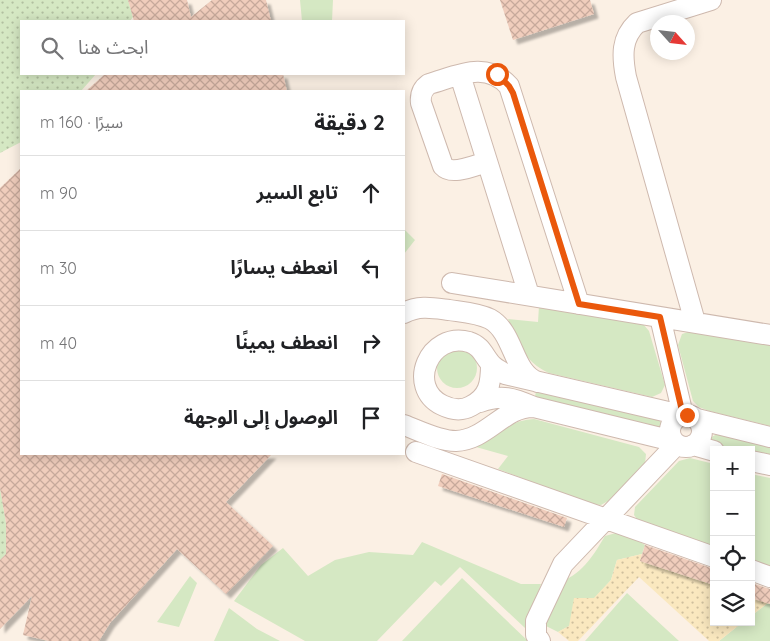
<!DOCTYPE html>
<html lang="ar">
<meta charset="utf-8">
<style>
body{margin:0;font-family:Quicksand,"Noto Sans Arabic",sans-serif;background:#f6f6f6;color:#202124;direction:rtl}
.controls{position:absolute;right:15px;bottom:15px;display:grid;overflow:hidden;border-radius:0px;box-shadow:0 2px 12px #0003}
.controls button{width:45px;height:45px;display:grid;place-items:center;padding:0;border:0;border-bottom:1px solid #e0e0e0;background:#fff;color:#202124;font:25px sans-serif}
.compass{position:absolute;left:650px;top:15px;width:45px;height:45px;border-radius:50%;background:#fff;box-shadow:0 2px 12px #0003;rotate:117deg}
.stop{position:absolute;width:15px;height:15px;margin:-11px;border:4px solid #ea580c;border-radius:50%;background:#fff}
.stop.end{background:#ea580c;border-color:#fff;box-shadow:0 1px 5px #0008}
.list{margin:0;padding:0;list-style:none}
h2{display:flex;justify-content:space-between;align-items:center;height:65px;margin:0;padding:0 20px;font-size:21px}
h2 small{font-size:16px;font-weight:400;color:#757577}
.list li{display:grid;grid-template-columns:32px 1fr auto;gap:15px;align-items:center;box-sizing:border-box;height:75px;padding:0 20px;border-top:1px solid #e0e0e0}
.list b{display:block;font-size:19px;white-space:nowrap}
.list em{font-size:16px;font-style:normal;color:#757577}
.icon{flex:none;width:28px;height:28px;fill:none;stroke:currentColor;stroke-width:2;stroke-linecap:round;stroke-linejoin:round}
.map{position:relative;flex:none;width:770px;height:641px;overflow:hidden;direction:ltr}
.search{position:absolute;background:#fff;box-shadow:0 2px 12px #0003;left:20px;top:20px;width:385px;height:55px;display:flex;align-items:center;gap:12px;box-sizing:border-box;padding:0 18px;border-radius:0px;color:#757577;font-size:19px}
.panel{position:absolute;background:#fff;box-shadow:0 2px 12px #0003;left:20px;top:90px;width:385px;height:365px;border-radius:0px;direction:rtl}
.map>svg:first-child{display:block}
.grass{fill:#d5e8c3}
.sand{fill:url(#sand-dots)}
.garden{fill:url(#garden-dots)}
.building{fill:url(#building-cross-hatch);filter:url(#shadow)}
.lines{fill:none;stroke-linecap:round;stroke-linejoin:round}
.minor-casing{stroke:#ceb9ae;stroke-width:22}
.minor{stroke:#fff;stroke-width:20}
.route{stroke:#ea580c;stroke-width:6}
</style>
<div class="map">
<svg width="770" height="641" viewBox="0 0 770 641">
<defs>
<pattern id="sand-dots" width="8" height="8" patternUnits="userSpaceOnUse" patternTransform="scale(1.25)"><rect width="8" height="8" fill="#fae8bf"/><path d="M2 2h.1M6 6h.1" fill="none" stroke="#cfbf9d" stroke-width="1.8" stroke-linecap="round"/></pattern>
<pattern id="garden-dots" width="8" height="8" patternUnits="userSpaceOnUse" patternTransform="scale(1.25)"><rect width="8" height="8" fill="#d5e8c3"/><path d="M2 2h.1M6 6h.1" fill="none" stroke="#b1bfa0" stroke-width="1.8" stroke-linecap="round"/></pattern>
<pattern id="building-cross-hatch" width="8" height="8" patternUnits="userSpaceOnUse" patternTransform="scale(1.25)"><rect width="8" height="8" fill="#f0cdbc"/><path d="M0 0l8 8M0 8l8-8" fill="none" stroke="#c7a99b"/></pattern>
<filter id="shadow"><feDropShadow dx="4.5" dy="4.5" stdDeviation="1" flood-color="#0004"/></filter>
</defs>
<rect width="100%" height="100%" fill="#fbf0e4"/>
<path class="grass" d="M300,0H333L332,21H302Z
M404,229L415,240L404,254Z
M539,306L643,324L649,331L665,385L661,393L652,397L549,373C523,361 520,344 508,319L538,322Z
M694,330L770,343V426L709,411L699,407L693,401L678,345L682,334Z
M437 368a20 20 0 1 1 40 0a20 20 0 1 1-40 0Z
M540,391L659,420L663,425L657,428L538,399L535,396L536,392Z
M534,419L639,447L646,454L645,464L608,501L601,505L590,504L498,469L508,456L476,447C495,434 511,420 534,419Z
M717,434L770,447V457L751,453V450C737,450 719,448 710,438Z
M690,458L714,464V548L639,522L634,515L635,507L679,461Z
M751,474L770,478V568L751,562Z
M616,533L629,535L645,545L642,554L617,560L611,580L569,626L558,632L544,625L556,585C583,572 590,561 605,536Z
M422,542L521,584H541L525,628L460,567L441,586L435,581L377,641H305L234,601L261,565L283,548L308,576L335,560L369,552L413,555Z
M190,576L197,583L179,627L157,622Z
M462,578L528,641H402Z
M627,593L679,641H585Z
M770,598V641H719L743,622H751V616L768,603Z
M229,608L257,629L280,641H214Z"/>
<path class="sand" d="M642,554L640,561L714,585V622H743L719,641H709L639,577L578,641H569L558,632L569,626L574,598H594L611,580L617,560Z
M751,598L768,603L751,616Z"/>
<path class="garden" d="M0,0H128L133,17L130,21H21V74H96L81,91H21V142L0,153Z
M0,488L6,523V554L0,560Z"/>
<path class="building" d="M128,0H187L191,17L212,0H266L271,21H134Z
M500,0H590L594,14L513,40Z
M105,74H283L287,91H86Z
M21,168V454H272L226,502L273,546L226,594L177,549L110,623L99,641H49L23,635L32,596L0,629V560L6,554V523L0,488V188Z
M442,474L567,518L564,527L438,486Z
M645,545L714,569V585L640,561Z
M751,583L770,589V604L751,598Z"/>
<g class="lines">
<defs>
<path id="minor" d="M460,75L529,295
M487,162C475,165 452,176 443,166L421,103C420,95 422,89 429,84C457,76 486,60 509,86L579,304
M452,283L770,335
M404,313C419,305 433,308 449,310C462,312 478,313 490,319C515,333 512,373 538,382
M660,317L683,415
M695,322L626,77C622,56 621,38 637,23L711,0
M491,365C491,383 489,397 471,406C462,411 452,410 442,405C406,387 429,331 469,342C482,346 484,357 492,365C496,369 501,371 505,374L681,415
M480,402C502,394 513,398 534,407L673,441
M670 431a16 16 0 1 1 32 0a16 16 0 1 1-32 0Z
M697,419L770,437
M404,425C420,431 439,441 456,441C487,440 504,406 534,407
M693,445L714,451
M416,452L714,557
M751,461L770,465
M751,570L770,577
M540,641L536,635V621L563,564L677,444"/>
</defs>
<use href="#minor" class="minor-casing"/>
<use href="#minor" class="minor"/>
</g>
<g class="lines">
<path class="route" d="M497,74L509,86L513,93L579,304L660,317L683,415H687"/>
</g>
</svg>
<div class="controls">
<button>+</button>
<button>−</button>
<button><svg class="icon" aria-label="locate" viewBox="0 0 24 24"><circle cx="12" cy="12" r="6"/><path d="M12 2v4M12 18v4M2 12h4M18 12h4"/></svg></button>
<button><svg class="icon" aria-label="layers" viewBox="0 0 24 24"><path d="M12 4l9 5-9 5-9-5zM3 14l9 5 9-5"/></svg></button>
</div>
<svg class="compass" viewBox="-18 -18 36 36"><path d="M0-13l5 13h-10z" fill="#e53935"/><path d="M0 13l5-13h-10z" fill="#757577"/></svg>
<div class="stop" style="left:497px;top:74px"></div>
<div class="stop end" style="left:687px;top:415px"></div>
<div class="search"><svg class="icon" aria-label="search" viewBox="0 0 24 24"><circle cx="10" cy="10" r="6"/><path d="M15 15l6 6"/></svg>ابحث هنا</div>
<section class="panel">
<h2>2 دقيقة<small>سيرًا · 160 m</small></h2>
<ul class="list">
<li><svg class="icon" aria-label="ahead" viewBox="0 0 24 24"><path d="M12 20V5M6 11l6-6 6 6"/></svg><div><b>تابع السير</b></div><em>90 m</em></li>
<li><svg class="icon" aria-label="left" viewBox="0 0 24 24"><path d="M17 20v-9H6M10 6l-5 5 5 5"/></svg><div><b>انعطف يسارًا</b></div><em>30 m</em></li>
<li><svg class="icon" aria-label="right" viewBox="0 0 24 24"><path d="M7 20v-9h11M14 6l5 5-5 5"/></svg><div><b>انعطف يمينًا</b></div><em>40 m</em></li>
<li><svg class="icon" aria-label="arrive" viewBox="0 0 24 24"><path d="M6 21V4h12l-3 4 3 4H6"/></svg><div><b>الوصول إلى الوجهة</b></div></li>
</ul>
</section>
</div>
